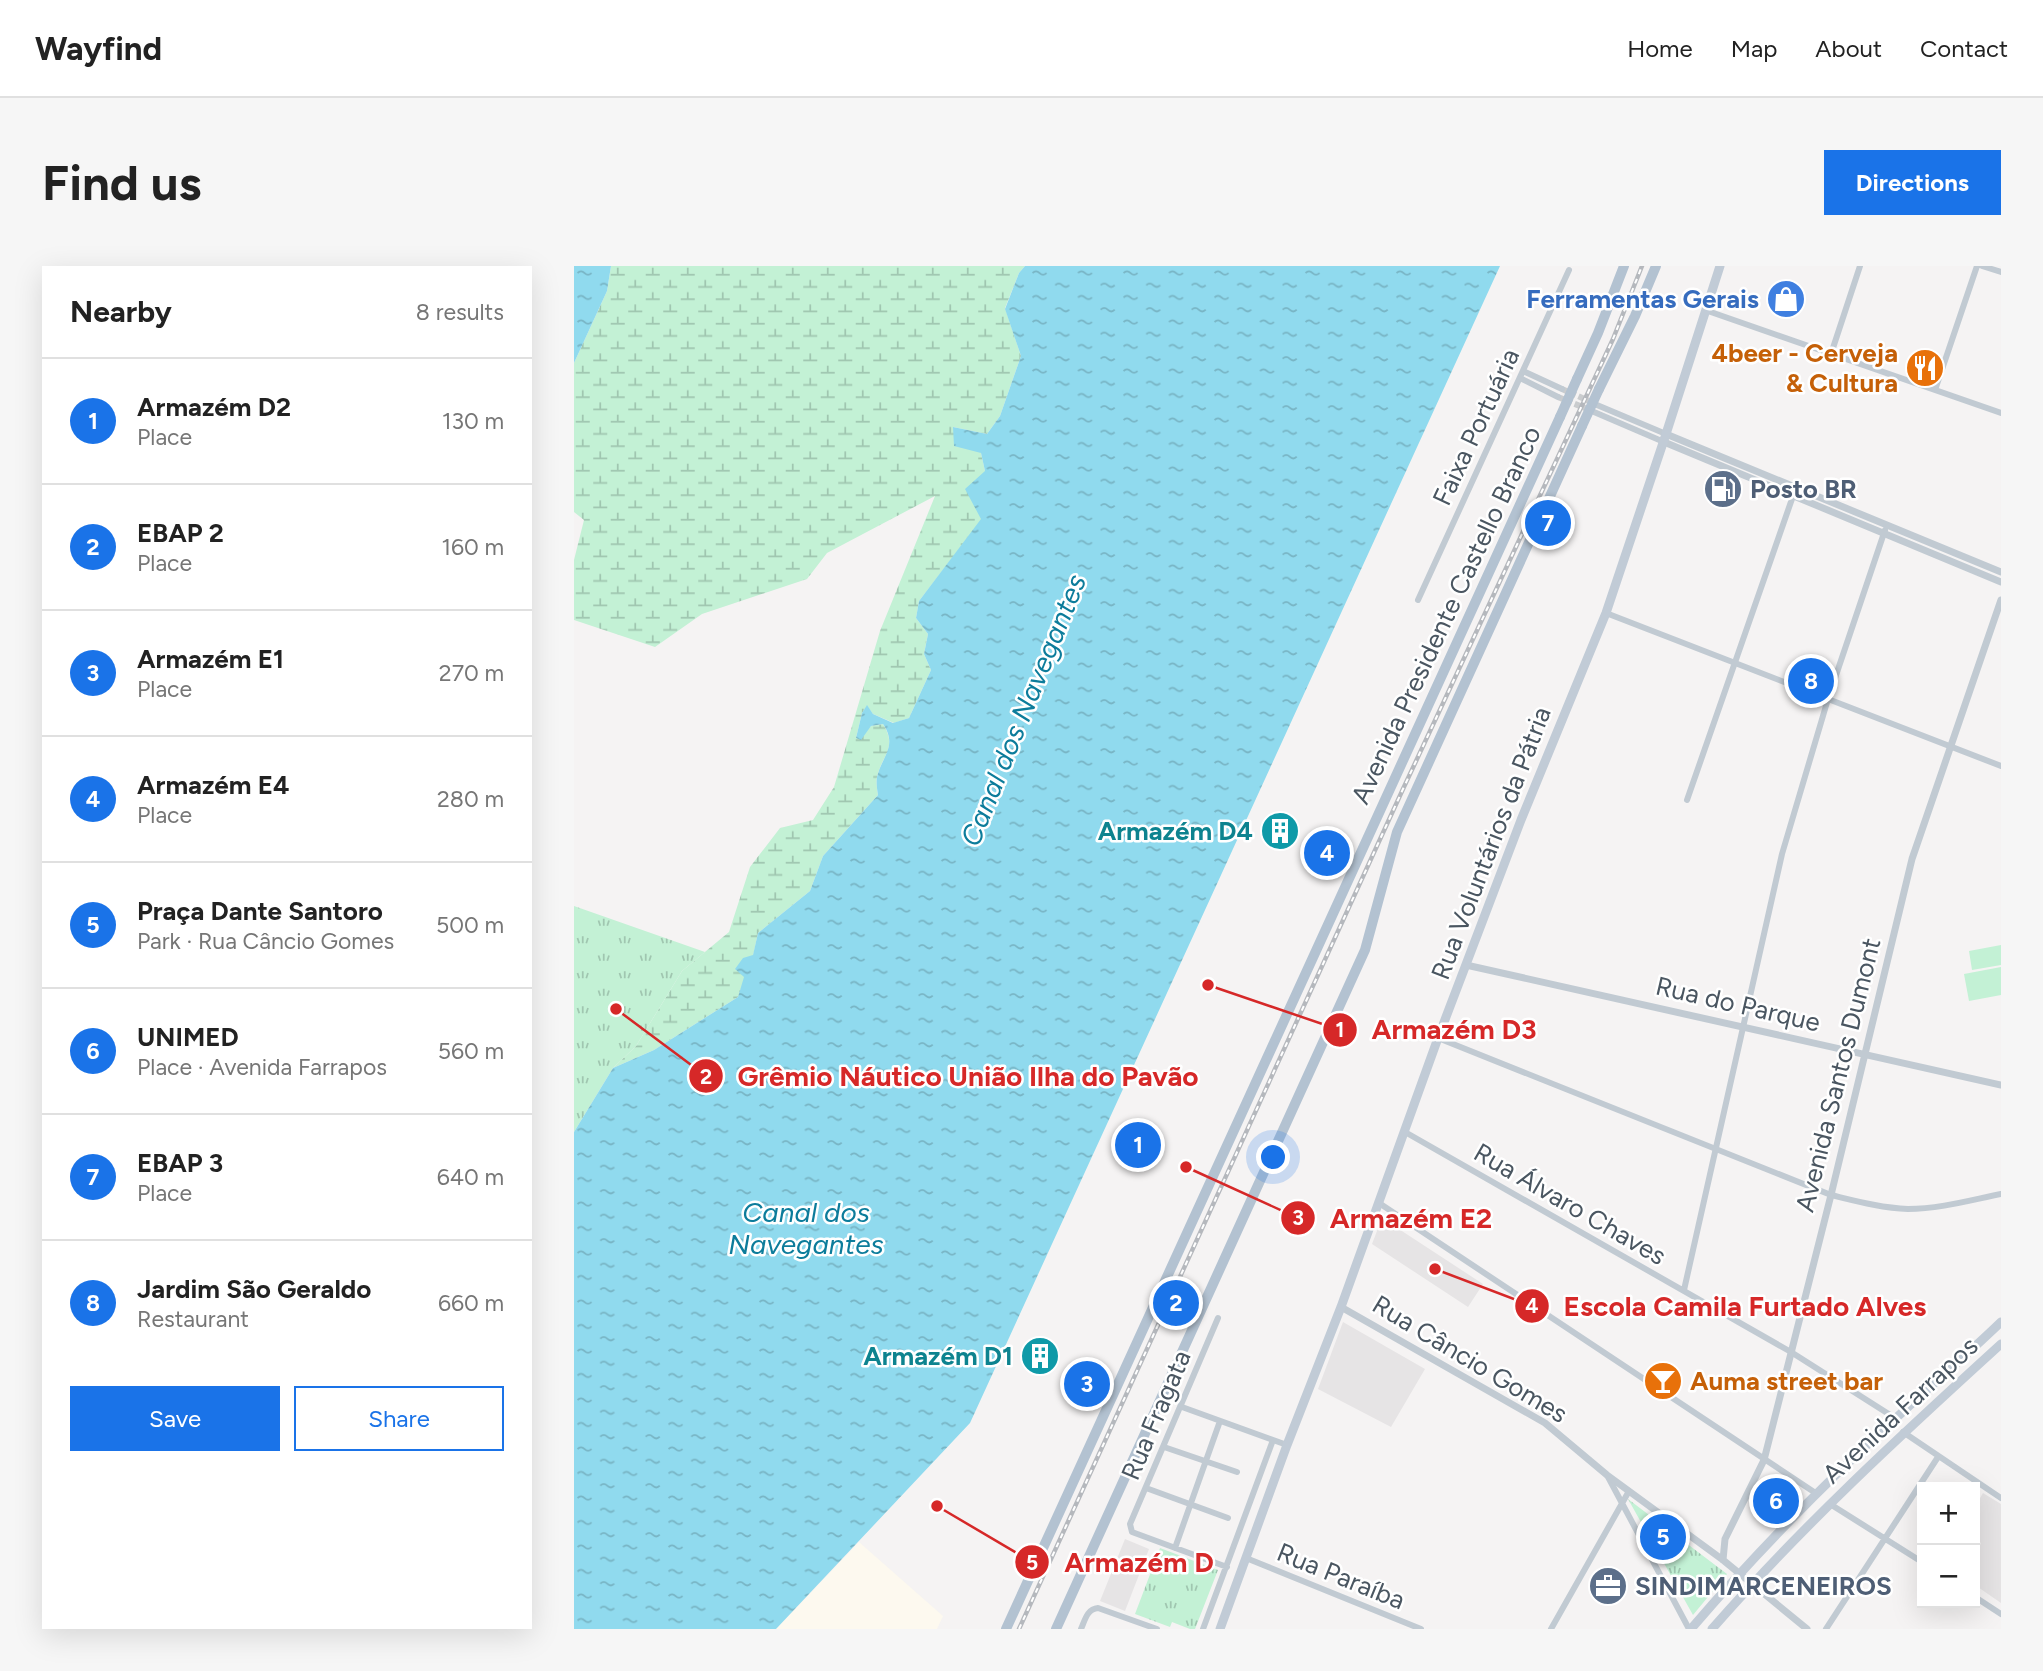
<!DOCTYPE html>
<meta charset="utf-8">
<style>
body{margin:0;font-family:Figtree,sans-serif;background:#f6f6f6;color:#222}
.controls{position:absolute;right:21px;bottom:21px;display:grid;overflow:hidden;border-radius:0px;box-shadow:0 7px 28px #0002}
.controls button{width:63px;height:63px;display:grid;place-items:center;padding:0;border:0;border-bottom:2px solid #e0e0e0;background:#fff;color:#222;font:35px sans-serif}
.you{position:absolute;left:700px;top:892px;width:24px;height:24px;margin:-18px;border:5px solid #fff;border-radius:50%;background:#1a73e8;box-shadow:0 0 0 10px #1a73e833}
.badge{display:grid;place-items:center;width:46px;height:46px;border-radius:50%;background:#1a73e8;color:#fff;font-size:23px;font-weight:700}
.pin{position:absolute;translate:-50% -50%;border:4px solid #fff;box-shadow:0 2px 7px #0006}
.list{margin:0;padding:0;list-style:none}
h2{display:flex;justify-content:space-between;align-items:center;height:91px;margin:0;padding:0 28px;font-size:30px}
h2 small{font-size:23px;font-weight:400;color:#767676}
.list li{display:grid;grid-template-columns:46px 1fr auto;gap:21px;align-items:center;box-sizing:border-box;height:126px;padding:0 28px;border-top:2px solid #e0e0e0}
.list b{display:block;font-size:26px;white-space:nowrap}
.list p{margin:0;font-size:23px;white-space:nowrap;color:#767676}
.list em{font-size:23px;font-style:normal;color:#767676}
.actions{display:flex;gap:14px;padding:21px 28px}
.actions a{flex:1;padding:16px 0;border:2px solid #1a73e8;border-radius:0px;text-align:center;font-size:24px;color:#1a73e8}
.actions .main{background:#1a73e8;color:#fff}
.map{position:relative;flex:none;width:1427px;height:1363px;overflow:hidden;border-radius:0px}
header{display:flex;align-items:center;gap:42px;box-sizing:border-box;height:98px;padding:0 35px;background:#fff;border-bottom:2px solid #e0e0e0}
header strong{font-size:33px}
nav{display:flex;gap:38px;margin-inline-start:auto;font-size:24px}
.intro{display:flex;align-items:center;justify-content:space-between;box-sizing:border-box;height:168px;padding:0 42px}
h1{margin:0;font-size:49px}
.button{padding:18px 32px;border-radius:0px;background:#1a73e8;color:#fff;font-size:24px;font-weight:700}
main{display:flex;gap:42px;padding:0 42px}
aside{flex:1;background:#fff;border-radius:0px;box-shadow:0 7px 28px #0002}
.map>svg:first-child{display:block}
.commercial{fill:#fdf9ef}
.education{fill:#e6e4e5}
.wetland{fill:url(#wetland-marsh)}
.park{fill:url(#park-tufts)}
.pitch{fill:#c3f1d5}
.water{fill:url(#water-ripples)}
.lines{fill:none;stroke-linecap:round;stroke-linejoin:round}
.minor-tunnel{stroke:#caccce;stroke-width:6;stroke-dasharray:6 3;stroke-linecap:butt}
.minor{stroke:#c1cad2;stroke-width:6}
.tertiary{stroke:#c1cad2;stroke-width:7}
.secondary{stroke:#c1cbd6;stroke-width:9}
.primary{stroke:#b3c2d1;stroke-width:10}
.rail-casing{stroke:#b5b8bd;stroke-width:4.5}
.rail{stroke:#fff;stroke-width:2;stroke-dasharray:5;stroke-linecap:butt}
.primary-bridge{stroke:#b3c2d1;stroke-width:10}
.labels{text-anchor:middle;stroke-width:5;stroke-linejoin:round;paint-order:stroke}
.shop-label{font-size:26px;font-weight:bold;fill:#366cbe;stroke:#fff;text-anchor:end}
.food-label{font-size:26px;font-weight:bold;fill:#c56008;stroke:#fff;text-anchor:end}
.street-label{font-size:26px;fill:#4a5661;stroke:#fff}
.service-label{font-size:26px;font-weight:bold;fill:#4e5e75;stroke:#fff;text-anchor:start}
.culture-label{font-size:26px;font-weight:bold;fill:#0d838f;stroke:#fff;text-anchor:end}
.water-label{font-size:28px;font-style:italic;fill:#0c7c9b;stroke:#fff}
.leader{fill:none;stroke:#d62828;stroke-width:2.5}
.callout-dot{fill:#d62828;stroke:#fff;stroke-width:2.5}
.mark-label{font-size:21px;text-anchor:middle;font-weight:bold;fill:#fff}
.callout-label{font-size:28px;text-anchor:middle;font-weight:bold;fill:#d62828;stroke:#fff;stroke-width:5;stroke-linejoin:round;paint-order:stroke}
</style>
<header>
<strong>Wayfind</strong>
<nav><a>Home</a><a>Map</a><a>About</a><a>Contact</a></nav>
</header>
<div class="intro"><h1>Find us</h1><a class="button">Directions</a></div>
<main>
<aside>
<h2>Nearby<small>8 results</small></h2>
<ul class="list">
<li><span class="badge">1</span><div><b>Armazém D2</b><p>Place</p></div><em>130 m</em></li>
<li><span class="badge">2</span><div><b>EBAP 2</b><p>Place</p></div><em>160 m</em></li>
<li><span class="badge">3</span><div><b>Armazém E1</b><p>Place</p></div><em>270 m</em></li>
<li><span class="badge">4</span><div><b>Armazém E4</b><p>Place</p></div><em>280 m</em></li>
<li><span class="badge">5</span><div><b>Praça Dante Santoro</b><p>Park · Rua Câncio Gomes</p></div><em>500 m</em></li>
<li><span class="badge">6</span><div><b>UNIMED</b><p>Place · Avenida Farrapos</p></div><em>560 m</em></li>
<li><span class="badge">7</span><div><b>EBAP 3</b><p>Place</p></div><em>640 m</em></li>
<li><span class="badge">8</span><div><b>Jardim São Geraldo</b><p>Restaurant</p></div><em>660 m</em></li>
</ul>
<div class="actions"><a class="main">Save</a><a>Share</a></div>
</aside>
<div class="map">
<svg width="1427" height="1363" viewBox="0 0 1427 1363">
<defs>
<pattern id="wetland-marsh" width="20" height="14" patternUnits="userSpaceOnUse" patternTransform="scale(1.75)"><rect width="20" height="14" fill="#c3f1d5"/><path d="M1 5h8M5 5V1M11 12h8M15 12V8" fill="none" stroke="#a0c6b0"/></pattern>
<pattern id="park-tufts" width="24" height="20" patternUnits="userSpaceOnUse" patternTransform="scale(1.75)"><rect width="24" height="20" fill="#c3f1d5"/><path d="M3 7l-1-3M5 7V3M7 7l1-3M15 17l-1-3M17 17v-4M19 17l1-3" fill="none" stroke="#a0c6b0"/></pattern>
<pattern id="water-ripples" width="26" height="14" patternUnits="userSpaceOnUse" patternTransform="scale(1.75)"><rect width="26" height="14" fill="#90daee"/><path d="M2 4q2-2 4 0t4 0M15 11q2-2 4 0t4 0" fill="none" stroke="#78b4c4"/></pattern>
</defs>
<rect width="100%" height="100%" fill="#f5f3f3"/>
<path class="commercial" d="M285,1276L369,1350L363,1363H202Z"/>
<path class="education" d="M808,952L909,1018L894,1041L798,978Z
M769,1056L851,1103L817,1161L744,1123Z
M1409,1227L1427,1238V1337L1401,1319V1289L1407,1277L1401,1273V1241Z
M551,1273L575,1283L551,1345L526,1335Z"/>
<path class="wetland" d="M37,0H451L445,7L431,42L447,90L426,150L413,168L379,161L407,187L411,205L408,253L345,335L342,352L354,368L350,388L357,404L335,452L320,457L299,448L293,440L288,447L282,472L297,460L309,458C324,482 308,489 303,511C302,516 303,523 304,529L249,590L236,625L184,667L179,690L164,731L80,784L39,802L62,780L108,705L155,666L176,601L206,562L239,554L260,521L306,365L361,230L253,287L233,313L128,348L81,381L0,354V294L10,254L0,246V97L33,25Z"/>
<path class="park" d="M0,640L131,686L108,705L62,780L39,802L0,866Z
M1054,1233L1153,1308L1119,1349Z
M586,1282L644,1304L621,1363H616L598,1356L596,1361L561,1348Z"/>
<path class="pitch" d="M1427,679V699L1398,704L1395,685Z
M1427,701V729L1395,735L1390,708Z"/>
<path class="water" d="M0,0H37L33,25L0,97Z
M451,0H926L396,1157L202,1363H0V866L39,802L80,784L164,731L170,711L161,703L169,692L179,689L184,667L236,625L249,590L304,529C303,523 302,516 303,511C308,490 324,480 309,458L297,460L287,474L282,472L288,447L293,439L299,448L319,457L335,452L357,404L350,388L354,368L342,352L345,335L407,253L391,223L411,205L407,187L380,180L379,161L413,168L426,150L447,90L431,43L445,7Z"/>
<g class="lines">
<path class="minor-tunnel" d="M988,123L1022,138
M984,131L1018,145"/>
<path class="minor" d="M1408,0L1427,6
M1131,44L1427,147
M1257,88L1286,0
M949,105L988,123
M946,112L984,131
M1361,124L1403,0
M1023,139L1092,168
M1020,146L1090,176
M844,334L995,4
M1032,347L1427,500
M1113,534L1219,230
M864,772L1257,929C1282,935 1308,942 1334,943C1365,943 1397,934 1427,928
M831,866L1217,1086L1321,1152
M805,937L1243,1228
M1110,1024L1208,588L1254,433L1311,264
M644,1052L556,1258L558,1266L653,1301
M608,1141L713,1179
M1329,1166L1427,1232
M590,1181L663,1206
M1033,1209L1115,1363
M572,1222L654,1252
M1256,1238L1348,1296
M601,1282L646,1155
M672,1292L847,1363
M1401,1331L1427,1348
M507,1363C511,1354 513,1343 524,1342L583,1363
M629,1363L699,1174
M977,1363L1055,1225
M1252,1363L1364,1191"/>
<path class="tertiary" d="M1092,168L1427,306
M1090,176L1427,316
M892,699L1427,819
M767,1041L971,1157L1033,1209L1149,1294L1233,1363
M1149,1294L1151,1273L1190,1194L1257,929L1338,593L1427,334"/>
<path class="secondary" d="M646,1363L713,1179L767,1041L864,772L947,554L1032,347L1092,168L1146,0
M1117,1363C1180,1289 1249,1219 1321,1153C1356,1120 1393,1089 1427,1056
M1138,1363C1227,1261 1327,1169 1427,1078"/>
<path class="primary" d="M1003,113L1024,67L1050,0
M1025,123L1061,50L1082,0
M432,1363L986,151
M482,1363L791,684L823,566L1008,160"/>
<defs>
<path id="rail" d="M445,1363L829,523L1039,73L1068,0"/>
</defs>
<use href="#rail" class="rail-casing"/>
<use href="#rail" class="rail"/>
<path class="primary-bridge" d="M986,151L1003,113
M1008,160L1025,123"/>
</g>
<defs>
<symbol id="shop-disc" viewBox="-11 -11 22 22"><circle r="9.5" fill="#3f7fe0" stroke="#fff"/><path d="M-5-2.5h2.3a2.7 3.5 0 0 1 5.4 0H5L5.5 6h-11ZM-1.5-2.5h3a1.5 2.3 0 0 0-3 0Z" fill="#fff"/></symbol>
<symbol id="restaurant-disc" viewBox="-11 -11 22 22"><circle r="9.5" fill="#e8710a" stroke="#fff"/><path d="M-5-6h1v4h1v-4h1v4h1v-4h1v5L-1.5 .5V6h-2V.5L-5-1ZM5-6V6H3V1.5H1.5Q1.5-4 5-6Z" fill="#fff"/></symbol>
<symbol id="fuel-disc" viewBox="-11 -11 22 22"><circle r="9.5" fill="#5c6f8a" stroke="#fff"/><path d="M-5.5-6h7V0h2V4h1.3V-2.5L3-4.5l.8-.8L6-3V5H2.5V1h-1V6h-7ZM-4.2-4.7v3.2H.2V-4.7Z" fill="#fff"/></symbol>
<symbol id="building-disc" viewBox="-11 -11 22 22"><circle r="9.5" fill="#0f9aa8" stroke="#fff"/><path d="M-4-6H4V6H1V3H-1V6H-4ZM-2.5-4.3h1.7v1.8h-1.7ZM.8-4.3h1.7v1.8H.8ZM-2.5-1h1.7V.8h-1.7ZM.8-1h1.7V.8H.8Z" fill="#fff"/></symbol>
<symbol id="bar-disc" viewBox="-11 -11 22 22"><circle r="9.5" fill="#e8710a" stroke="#fff"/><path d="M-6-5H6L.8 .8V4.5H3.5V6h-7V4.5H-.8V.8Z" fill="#fff"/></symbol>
<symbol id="office-disc" viewBox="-11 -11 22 22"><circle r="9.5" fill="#5c6f8a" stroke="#fff"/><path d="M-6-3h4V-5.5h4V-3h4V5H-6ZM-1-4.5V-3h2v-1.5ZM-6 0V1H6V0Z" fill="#fff"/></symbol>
</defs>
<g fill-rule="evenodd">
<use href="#shop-disc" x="1190" y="11" width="44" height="44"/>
<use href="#restaurant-disc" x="1329" y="80" width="44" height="44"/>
<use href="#fuel-disc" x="1127" y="201" width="44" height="44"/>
<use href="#building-disc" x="684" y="543" width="44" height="44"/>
<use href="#building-disc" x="444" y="1068" width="44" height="44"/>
<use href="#bar-disc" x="1067" y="1093" width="44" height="44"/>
<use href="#office-disc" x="1012" y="1298" width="44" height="44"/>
</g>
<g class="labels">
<g class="shop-label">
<text x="1185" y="42">Ferramentas Gerais</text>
</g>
<g class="food-label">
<text x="1324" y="96">4beer - Cerveja<tspan x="1324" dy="30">&amp; Cultura</tspan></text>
<text x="1116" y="1124" text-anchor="start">Auma street bar</text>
</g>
<g class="street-label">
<text transform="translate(902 161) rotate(-65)" y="9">Faixa Portuária</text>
<text transform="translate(872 349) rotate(-65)" y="9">Avenida Presidente Castello Branco</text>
<text transform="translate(917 577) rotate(-69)" y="9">Rua Voluntários da Pátria</text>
<text transform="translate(1164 738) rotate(13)" y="9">Rua do Parque</text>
<text transform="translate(1264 809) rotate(-76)" y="9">Avenida Santos Dumont</text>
<text transform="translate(996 938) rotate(30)" y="9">Rua Álvaro Chaves</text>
<text transform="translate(896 1093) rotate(31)" y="9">Rua Câncio Gomes</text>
<text transform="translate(1326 1144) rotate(-43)" y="9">Avenida Farrapos</text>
<text transform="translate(582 1149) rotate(-67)" y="9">Rua Fragata</text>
<text transform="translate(767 1310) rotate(22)" y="9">Rua Paraíba</text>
</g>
<g class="service-label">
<text x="1176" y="232">Posto BR</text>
<text x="1061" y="1329">SINDIMARCENEIROS</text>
</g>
<g class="culture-label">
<text x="679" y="574">Armazém D4</text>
<text x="439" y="1099">Armazém D1</text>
</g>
<g class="water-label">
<text transform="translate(449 444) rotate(-68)" y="10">Canal dos Navegantes</text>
<text x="232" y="956">Canal dos<tspan x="232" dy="32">Navegantes</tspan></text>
</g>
</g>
<path class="leader" d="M634 719L766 764M42 743L132 810M612 901L724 952M861 1003L958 1040M363 1240L458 1296"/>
<g class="callout-dot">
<circle cx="634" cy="719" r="7"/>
<circle cx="42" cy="743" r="7"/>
<circle cx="612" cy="901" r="7"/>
<circle cx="861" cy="1003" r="7"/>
<circle cx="363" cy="1240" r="7"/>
<circle cx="766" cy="764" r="18"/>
<circle cx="132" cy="810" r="18"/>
<circle cx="724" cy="952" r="18"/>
<circle cx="958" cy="1040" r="18"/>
<circle cx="458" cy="1296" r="18"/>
</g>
<g class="mark-label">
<text x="766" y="771">1</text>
<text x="132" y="818">2</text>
<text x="724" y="959">3</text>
<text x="958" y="1047">4</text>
<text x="458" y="1304">5</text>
</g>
<g class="callout-label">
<text x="880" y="773">Armazém D3</text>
<text x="394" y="820">Grêmio Náutico União Ilha do Pavão</text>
<text x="837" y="962">Armazém E2</text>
<text x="1171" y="1050">Escola Camila Furtado Alves</text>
<text x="565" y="1306">Armazém D</text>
</g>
</svg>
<div class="controls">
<button>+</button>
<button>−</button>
</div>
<div class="you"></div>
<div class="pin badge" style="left:564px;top:879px">1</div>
<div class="pin badge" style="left:602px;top:1037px">2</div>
<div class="pin badge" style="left:513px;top:1118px">3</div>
<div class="pin badge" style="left:753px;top:587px">4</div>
<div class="pin badge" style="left:1089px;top:1271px">5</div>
<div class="pin badge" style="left:1202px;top:1235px">6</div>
<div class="pin badge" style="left:974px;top:257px">7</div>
<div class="pin badge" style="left:1237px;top:415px">8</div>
</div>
</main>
